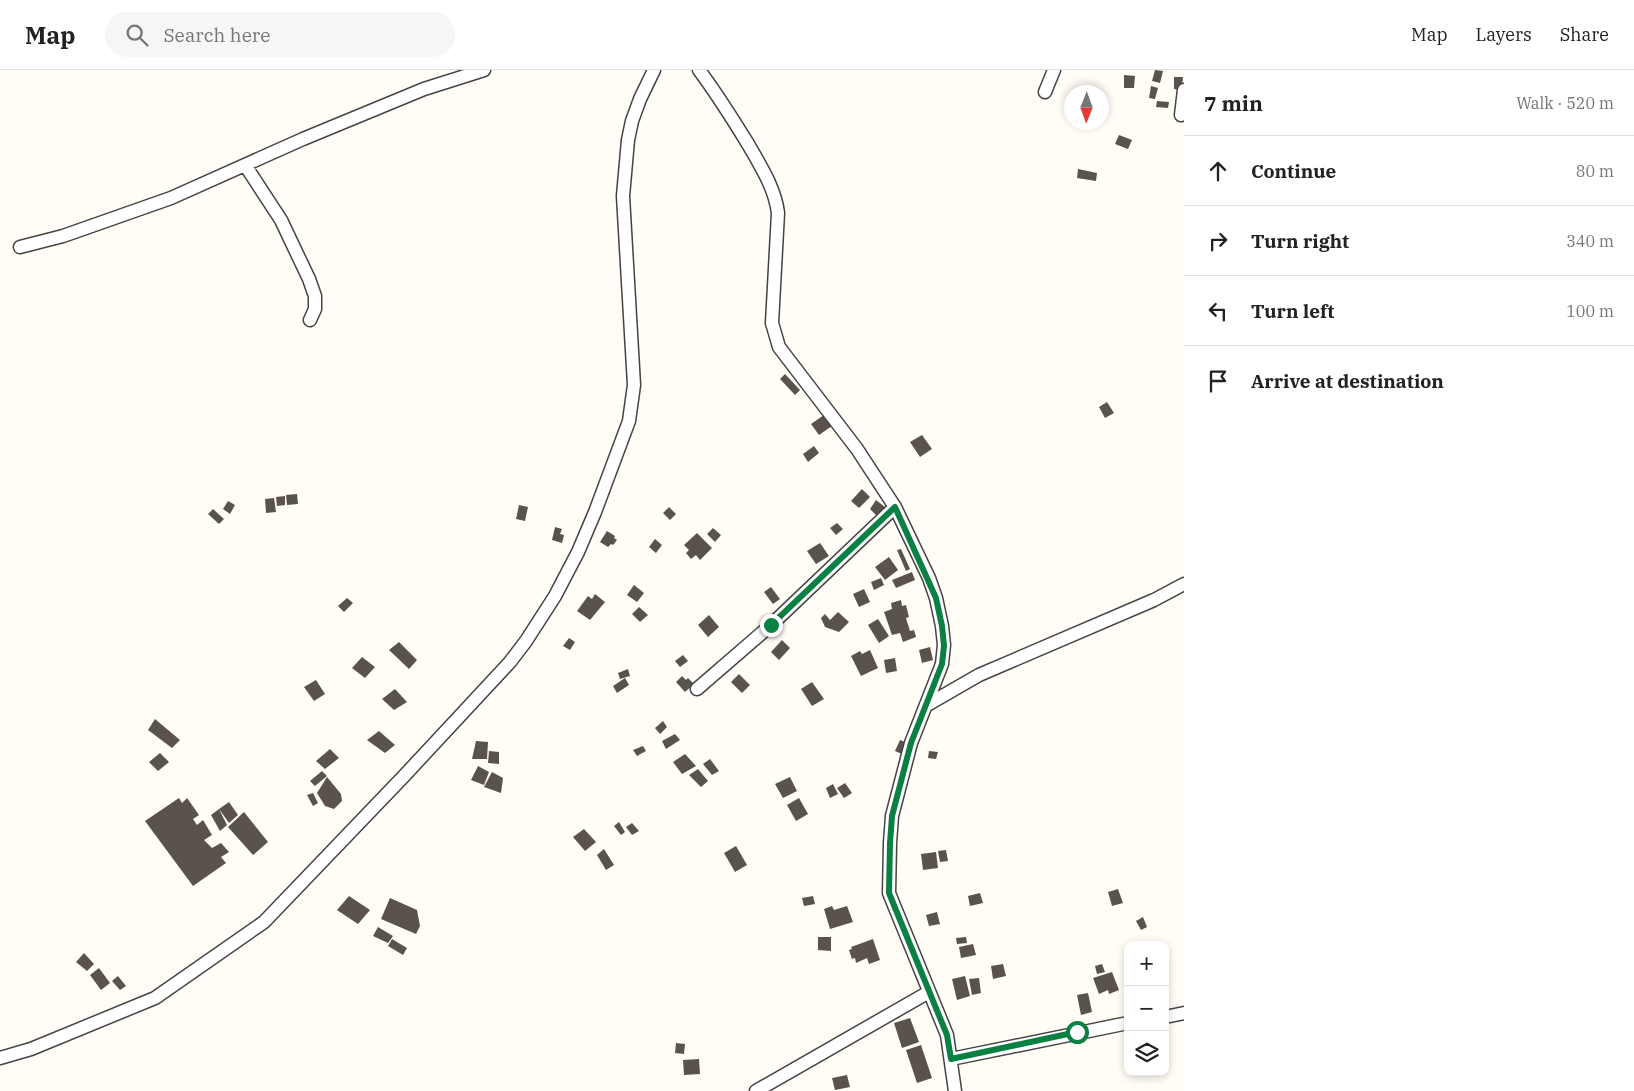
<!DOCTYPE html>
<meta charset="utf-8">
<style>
body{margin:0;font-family:"IBM Plex Serif",serif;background:#f6f6f6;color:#222}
.controls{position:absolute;right:15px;bottom:15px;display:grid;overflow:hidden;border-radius:10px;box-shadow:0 2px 8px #0003}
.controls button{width:45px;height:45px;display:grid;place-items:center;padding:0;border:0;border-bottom:1px solid #e0e0e0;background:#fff;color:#222;font:25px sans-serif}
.compass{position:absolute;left:1064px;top:15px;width:45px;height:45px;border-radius:50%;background:#fff;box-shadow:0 2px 8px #0003;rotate:181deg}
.stop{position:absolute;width:15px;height:15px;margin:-11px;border:4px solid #0b8043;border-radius:50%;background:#fff}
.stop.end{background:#0b8043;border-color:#fff;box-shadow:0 1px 5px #0008}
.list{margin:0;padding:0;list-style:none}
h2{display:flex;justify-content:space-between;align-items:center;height:65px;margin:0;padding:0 20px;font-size:21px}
h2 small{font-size:16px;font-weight:400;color:#767676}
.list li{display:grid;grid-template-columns:32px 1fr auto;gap:15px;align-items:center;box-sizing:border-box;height:70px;padding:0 20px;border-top:1px solid #e0e0e0}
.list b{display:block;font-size:19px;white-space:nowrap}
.list em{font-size:16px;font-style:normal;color:#767676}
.icon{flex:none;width:28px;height:28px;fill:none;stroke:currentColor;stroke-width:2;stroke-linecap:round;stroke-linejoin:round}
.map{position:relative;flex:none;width:1184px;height:1021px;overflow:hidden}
header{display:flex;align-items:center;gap:30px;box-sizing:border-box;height:70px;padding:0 25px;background:#fff;border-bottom:1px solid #e0e0e0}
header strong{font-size:24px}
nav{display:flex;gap:28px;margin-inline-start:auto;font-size:18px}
.search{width:350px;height:45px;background:#f6f6f6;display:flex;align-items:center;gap:12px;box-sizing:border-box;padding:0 18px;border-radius:28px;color:#767676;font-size:19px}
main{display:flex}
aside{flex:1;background:#fff}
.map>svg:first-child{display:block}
.building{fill:#5a524d}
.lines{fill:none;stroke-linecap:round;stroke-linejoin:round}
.minor-casing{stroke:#444;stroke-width:15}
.minor{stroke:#fff;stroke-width:12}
.route{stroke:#0b8043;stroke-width:6}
</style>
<header>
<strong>Map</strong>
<div class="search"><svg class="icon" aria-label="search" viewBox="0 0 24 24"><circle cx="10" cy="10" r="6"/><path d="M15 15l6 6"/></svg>Search here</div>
<nav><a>Map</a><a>Layers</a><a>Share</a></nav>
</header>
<main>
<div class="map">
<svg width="1184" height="1021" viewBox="0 0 1184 1021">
<rect width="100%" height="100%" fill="#fffdf5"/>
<path class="building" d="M1155,0L1163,1L1160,13L1152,11Z
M1124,5L1135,6L1134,18H1124Z
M1174,7H1183L1182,20L1174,19Z
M1151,16L1158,18L1155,29L1149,28Z
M1157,31L1169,32L1168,38L1156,37Z
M1119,65L1132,70L1128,79L1115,74Z
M1078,99L1097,103L1096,111L1077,108Z
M785,304L800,320L795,325L780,309Z
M1107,332L1114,343L1105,348L1099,337Z
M824,345L832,356L819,365L811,354Z
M922,365L932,379L920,387L910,372Z
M814,376L819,383L808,392L803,384Z
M862,419L870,427L859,438L851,431Z
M297,424L298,434L287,435L286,425Z
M285,426V435L277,436L276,427Z
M274,428L276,442L266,443L265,429Z
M876,430L885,437L877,446L870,439Z
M228,431L235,435L230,444L223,439Z
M519,435L528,437L525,451L516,449Z
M669,437L676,444L670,450L663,443Z
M213,439L224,449L219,454L208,444Z
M837,453L843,459L836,465L830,458Z
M555,457L562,459L560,464L564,465L562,473L552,470Z
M713,458L721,465L715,472L707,464Z
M607,461L615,466L614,468L617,470L613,475L611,474L608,477L600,472Z
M697,463L712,478L700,490L696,485L691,489L686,483L689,480L684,475Z
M655,469L662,475L656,483L649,477Z
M820,473L829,486L816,494L807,481Z
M901,479L910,499L906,501L897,480Z
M889,487L898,500L885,510L875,497Z
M912,502L915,510L896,518L892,510Z
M881,508L884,515L874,520L871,512Z
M634,515L644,523L637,532L627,525Z
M771,517L780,529L773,534L764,522Z
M864,519L870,532L859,537L853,524Z
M595,524L605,532L590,550L577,541L588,526L592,529Z
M347,528L353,533L344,542L338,536Z
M901,530L902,536L906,535L909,547L906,548L910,561L914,560L916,567L903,572L900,563L892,565L884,542L892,539L891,533Z
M639,537L648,545L640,552L632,544Z
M838,542L849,552L839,562L825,557L821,548L825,544L830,550Z
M709,545L719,557L708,567L698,555Z
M878,549L889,566L879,573L868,555Z
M569,568L575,572L570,580L563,576Z
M782,570L790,578L779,590L771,582Z
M399,572L417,590L409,599L389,580Z
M930,577L933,590L922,593L919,580Z
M870,580L878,598L861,606L851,586L860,581L862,584Z
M683,585L688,591L680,597L675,591Z
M362,587L375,597L365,608L352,598Z
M895,588L897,601L886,603L884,590Z
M628,599L630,606L620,609L618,603Z
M739,604L750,615L742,623L731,612Z
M682,606L686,610L688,608L694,614L685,622L676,612Z
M625,608L629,615L617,623L613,616Z
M316,610L325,624L314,631L304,617Z
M812,612L824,629L812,636L801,619Z
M395,619L407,632L394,640L382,629Z
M155,649L180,670L172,678L148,660Z
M663,651L667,657L660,664L655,658Z
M379,661L395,675L385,683L367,670Z
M675,664L680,670L666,679L662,671Z
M900,670L907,673L902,684L895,681Z
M476,671L488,672L487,689H472Z
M643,676L646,681L637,686L633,680Z
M330,679L339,688L325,699L316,691Z
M489,681L499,682V694L488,693Z
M929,681L938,682L936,689L928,688Z
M160,683L169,692L158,701L149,692Z
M685,684L696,696L682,704L673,692Z
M710,689L719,701L712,705L703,694Z
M478,696L489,702L484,715L471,710Z
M698,699L708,711L701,717L689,705Z
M322,701L327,706L315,716L310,711Z
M492,702L503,708L501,723L484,717Z
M327,707L341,724L342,731L334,739L325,736L317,723Z
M790,707L797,721L783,728L775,714Z
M845,713L852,723L844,728L837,718Z
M833,714L838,724L830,728L826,718Z
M313,723L318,733L313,736L307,725Z
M179,728L182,733L187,728L199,745L193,749L197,755L203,750L212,765L204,770L212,778L221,773L229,782L221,787L226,793L193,816L145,751Z
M799,728L808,744L796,751L787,735Z
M229,732L238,745L229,753L219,739L227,755L220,761L211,745L219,739Z
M244,742L268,772L253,785L228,757Z
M619,752L625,762L621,765L614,756Z
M632,753L639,761L632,765L626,757Z
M584,759L596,772L585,781L573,767Z
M736,776L747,795L735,802L724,783Z
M604,779L614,795L606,800L597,785Z
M946,780L948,791L940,792L938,781Z
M936,782L938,798L923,800L921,784Z
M1118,819L1123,833L1112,836L1108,822Z
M980,823L983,833L970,836L968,826Z
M349,826L370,840L358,854L337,840Z
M813,826L815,834L804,836L802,828Z
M390,828L417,840L420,856L416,864L381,849Z
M832,836L834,840L847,836L853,852L830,859L824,839Z
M937,842L940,854L929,856L926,845Z
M1143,847L1147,857L1141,860L1136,851Z
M378,857L393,866L388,873L373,866Z
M818,867H831V881L818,880Z
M966,867L967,873L957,874L956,868Z
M392,869L407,878L403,885L388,876Z
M873,869L880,890L869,894L867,888L856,893L855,888L852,889L849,880L852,879L851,877Z
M973,874L976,885L961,888L959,877Z
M84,883L94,894L87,901L76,892Z
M1003,894L1006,906L993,909L991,896Z
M1102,894L1105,902L1097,904L1095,896Z
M99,898L110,913L101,920L90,905Z
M1112,902L1119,920L1109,924L1108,920L1099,924L1093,908Z
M118,906L126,916L120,920L112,911Z
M965,906L970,926L957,930L952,909Z
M979,908L981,923L972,925L969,909Z
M1088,923L1092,942L1081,945L1077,925Z
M910,948L919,972L902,978L894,953Z
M676,973L685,974L684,984L675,983Z
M921,975L932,1008L917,1013L906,980Z
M699,989L700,1004L684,1005L683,990Z
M847,1005L850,1017L835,1020L832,1008Z"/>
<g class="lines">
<defs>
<path id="minor" d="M699,0C717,24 732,48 748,74C760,95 775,118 778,143L772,253L779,277L857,379L895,437L929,508L936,528L942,556L944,575L942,594L911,673L892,746L890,773L889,823L947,965L955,1021
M1045,22L1054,0
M1181,45L1184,20
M245,95L281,150L309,209L315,226V239L310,250
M20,177L63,166L171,128L303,69L424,19L484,0
M697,619L771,555L895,437
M927,635L979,605L1154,530L1184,514
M1165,947L1184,943
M0,988L31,979L155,928L264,852L404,706L510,592L526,571L555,526L578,482L595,442L629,351L634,315L623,126L628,70L632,51L640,29L654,0
M951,989L1128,953
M756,1021L929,922"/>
</defs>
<use href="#minor" class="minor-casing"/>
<use href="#minor" class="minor"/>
</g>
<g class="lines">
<path class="route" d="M771,555L895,437L936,528L942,556L944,576L942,594L911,673L892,746L890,773L889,823L947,965L951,989L1077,962"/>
</g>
</svg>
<div class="controls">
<button>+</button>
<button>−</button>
<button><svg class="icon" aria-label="layers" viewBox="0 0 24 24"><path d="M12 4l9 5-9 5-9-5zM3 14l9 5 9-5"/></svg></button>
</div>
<svg class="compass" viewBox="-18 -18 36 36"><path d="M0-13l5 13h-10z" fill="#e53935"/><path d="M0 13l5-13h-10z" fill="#767676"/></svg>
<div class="stop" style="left:1077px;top:962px"></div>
<div class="stop end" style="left:771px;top:555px"></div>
</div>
<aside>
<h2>7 min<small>Walk · 520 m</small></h2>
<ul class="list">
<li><svg class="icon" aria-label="ahead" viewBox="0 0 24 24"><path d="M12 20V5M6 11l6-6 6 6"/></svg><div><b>Continue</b></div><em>80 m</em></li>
<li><svg class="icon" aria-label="right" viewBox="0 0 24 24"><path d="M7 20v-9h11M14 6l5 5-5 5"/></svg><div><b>Turn right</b></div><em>340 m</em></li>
<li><svg class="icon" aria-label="left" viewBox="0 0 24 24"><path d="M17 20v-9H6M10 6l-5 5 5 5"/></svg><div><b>Turn left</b></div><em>100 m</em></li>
<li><svg class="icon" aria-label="arrive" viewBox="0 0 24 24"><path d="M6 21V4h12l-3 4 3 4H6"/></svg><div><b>Arrive at destination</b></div></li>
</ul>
</aside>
</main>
